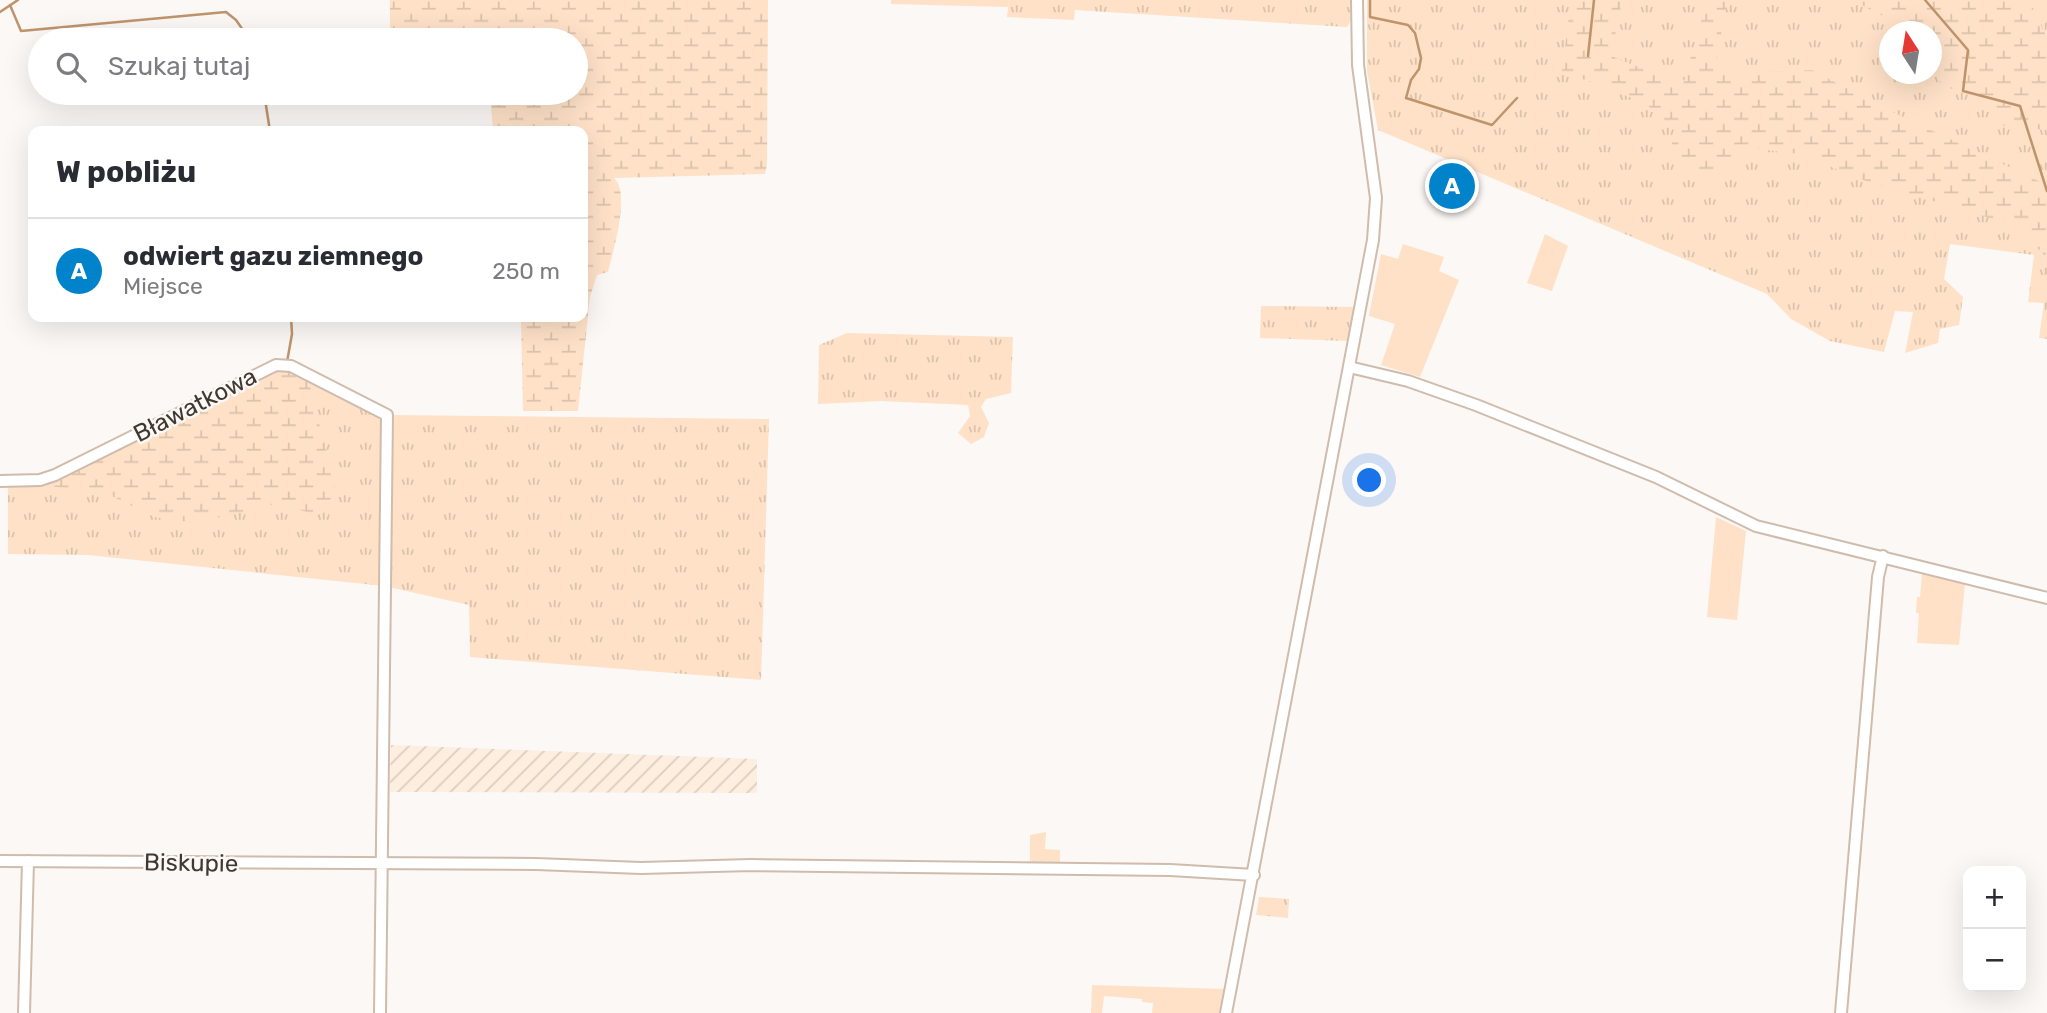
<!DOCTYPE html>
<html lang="pl">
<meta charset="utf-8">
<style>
body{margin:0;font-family:Rubik,sans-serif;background:#f2f2f3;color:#2b2b33}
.controls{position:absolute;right:21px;bottom:21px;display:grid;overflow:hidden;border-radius:14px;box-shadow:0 7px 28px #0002}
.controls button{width:63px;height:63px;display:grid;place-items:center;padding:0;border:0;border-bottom:2px solid #e1e1e2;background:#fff;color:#2b2b33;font:35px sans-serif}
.compass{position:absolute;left:1879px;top:21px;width:63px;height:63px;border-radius:50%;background:#fff;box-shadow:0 7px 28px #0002;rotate:348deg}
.you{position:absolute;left:1370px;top:481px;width:24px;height:24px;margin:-18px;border:5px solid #fff;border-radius:50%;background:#1a73e8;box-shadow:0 0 0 10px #1a73e833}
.badge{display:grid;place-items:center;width:46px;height:46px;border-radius:50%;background:#0083ca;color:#fff;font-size:23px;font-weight:700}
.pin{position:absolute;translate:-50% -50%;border:4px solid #fff;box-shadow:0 2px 7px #0006}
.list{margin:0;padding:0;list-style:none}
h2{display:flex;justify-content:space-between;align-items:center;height:91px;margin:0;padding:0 28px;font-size:30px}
h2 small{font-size:23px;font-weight:400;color:#7c7c81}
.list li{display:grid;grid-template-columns:46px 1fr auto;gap:21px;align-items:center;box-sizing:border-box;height:105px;padding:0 28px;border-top:2px solid #e1e1e2}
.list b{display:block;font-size:26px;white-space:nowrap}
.list p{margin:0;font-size:23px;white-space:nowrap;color:#7c7c81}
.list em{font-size:23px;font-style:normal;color:#7c7c81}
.icon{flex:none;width:38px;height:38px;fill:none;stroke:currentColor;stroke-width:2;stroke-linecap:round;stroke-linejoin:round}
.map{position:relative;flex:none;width:2047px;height:1013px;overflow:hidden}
.search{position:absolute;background:#fff;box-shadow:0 7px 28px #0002;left:28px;top:28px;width:560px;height:77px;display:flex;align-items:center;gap:18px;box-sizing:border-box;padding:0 24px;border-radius:38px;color:#7c7c81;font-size:26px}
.panel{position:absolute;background:#fff;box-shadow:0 7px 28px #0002;left:28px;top:126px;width:560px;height:196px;border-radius:14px}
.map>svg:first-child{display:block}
.industrial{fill:url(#industrial-furrows)}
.grass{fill:url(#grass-tufts);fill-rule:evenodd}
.wetland{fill:url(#wetland-marsh)}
.green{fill:#fee1c7}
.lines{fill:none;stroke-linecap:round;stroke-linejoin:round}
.stream{stroke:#bf946d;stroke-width:2.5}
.minor-casing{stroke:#cfbcac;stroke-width:14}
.minor{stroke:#fff;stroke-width:10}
.labels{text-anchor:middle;stroke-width:5;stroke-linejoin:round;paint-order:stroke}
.street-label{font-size:24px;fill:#403932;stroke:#fcf8f5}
</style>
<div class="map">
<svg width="2047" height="1013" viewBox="0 0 2047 1013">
<defs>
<pattern id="industrial-furrows" width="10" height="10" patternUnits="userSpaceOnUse" patternTransform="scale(1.75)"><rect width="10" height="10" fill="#fdeee0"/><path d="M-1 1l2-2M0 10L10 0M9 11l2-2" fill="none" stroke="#dacdc1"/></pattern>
<pattern id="grass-tufts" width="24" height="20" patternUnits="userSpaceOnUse" patternTransform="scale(1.75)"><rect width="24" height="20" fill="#fee1c7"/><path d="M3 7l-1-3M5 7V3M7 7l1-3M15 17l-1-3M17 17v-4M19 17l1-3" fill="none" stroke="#dbc2ab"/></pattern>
<pattern id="wetland-marsh" width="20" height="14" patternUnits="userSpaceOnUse" patternTransform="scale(1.75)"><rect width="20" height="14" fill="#fee1c7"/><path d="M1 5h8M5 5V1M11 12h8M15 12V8" fill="none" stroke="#dbc2ab"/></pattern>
</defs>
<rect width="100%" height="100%" fill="#fcf8f5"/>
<path class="industrial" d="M391,745L757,759V793L390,792Z"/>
<path class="grass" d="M1009,0H1351L1352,19L1347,27L1075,10L1074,20L1007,17Z
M1367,0H2047V339L2039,338L2044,303L2028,302L2034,255L1950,244L1944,279L1963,297L1959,325L1940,329L1938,343L1905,353L1913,312L1895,311L1884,352L1830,341L1791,319L1767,294L1378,130L1367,71ZM1890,32H1932V74H1890Z
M1261,306L1354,307L1348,341L1260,338Z
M847,333L1013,337L1011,393L986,399L981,407L989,423L984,437L971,444L958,433L970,416L968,405L881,401L818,404L819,345Z
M281,364L387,415L769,419L761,680L470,657L469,605L384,586L88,555L8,554V486L41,485Z
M1259,897L1289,899L1288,918L1256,915Z"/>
<path class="wetland" d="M390,0H768L767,164L765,174L614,178C631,193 613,251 608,272L597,275L590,297L578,411H523L521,320V317H583V131H493L490,93H576V40H390Z
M1571,0H1622L1611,56L1683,85L1707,0H1727L1717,59L1735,73L1812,70L1882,107L2047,185V258L2017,226L1866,181L1799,154L1743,147L1715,176L1667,159L1676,130L1645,103L1562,71Z
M1852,0H2029L2047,38V130L2004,126L1993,99L1941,86L1932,45V32L1912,31Z
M281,364L308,375C315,415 329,454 336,495L311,513L275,504L195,523L154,517L106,493L41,485Z"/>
<path class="green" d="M891,0H1009L1008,7L891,4Z
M1545,234L1568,246L1552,291L1527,283Z
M1403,244L1444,257L1439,271L1459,280L1420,377L1381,365L1395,324L1369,316L1381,254L1398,259Z
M1716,517L1746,531L1737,620L1707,617Z
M1922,574L1965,583L1959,645L1917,643L1919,613H1916L1917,597H1920Z
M1046,832L1045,849L1060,850V864H1030V835Z
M1092,985L1226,989L1222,1013H1152L1153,1003L1142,1002V999L1104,996L1102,1013H1091Z"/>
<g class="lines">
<path class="stream" d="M1370,0V17L1408,25L1415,33L1421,58L1419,69L1411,80L1406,98L1492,125L1517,98
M1925,0L1968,50L1963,91L2020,106L2047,191
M10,5L21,31L226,12L236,20L250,40
M0,12L18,0
M1588,56L1594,0
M264,93L270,131
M287,362L292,334L291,317"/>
<defs>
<path id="minor" d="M1349,367L1408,381L1476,405L1656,477L1756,526L2047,598
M0,481L40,480L55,475L276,365L291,366L387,415L380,1013
M0,861L536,864L641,868L751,865L1170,870L1254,875
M24,1013L28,861
M1226,1013L1373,240L1376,198L1358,65L1357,0
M1841,1013L1878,577L1883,556"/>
</defs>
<use href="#minor" class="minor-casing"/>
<use href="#minor" class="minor"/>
</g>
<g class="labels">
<g class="street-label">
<text transform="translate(195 405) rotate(-27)" y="8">Bławatkowa</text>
<text transform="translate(191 863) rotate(1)" y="8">Biskupie</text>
</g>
</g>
</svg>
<div class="controls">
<button>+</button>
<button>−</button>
</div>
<svg class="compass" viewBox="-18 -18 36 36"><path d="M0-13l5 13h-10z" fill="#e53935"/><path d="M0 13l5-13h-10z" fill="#7c7c81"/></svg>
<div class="you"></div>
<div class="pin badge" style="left:1452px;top:186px">A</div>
<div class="search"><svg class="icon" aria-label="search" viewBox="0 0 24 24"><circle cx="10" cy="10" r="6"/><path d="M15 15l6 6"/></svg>Szukaj tutaj</div>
<section class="panel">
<h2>W pobliżu<small></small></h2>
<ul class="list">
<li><span class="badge">A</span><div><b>odwiert gazu ziemnego</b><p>Miejsce</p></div><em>250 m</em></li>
</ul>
</section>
</div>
